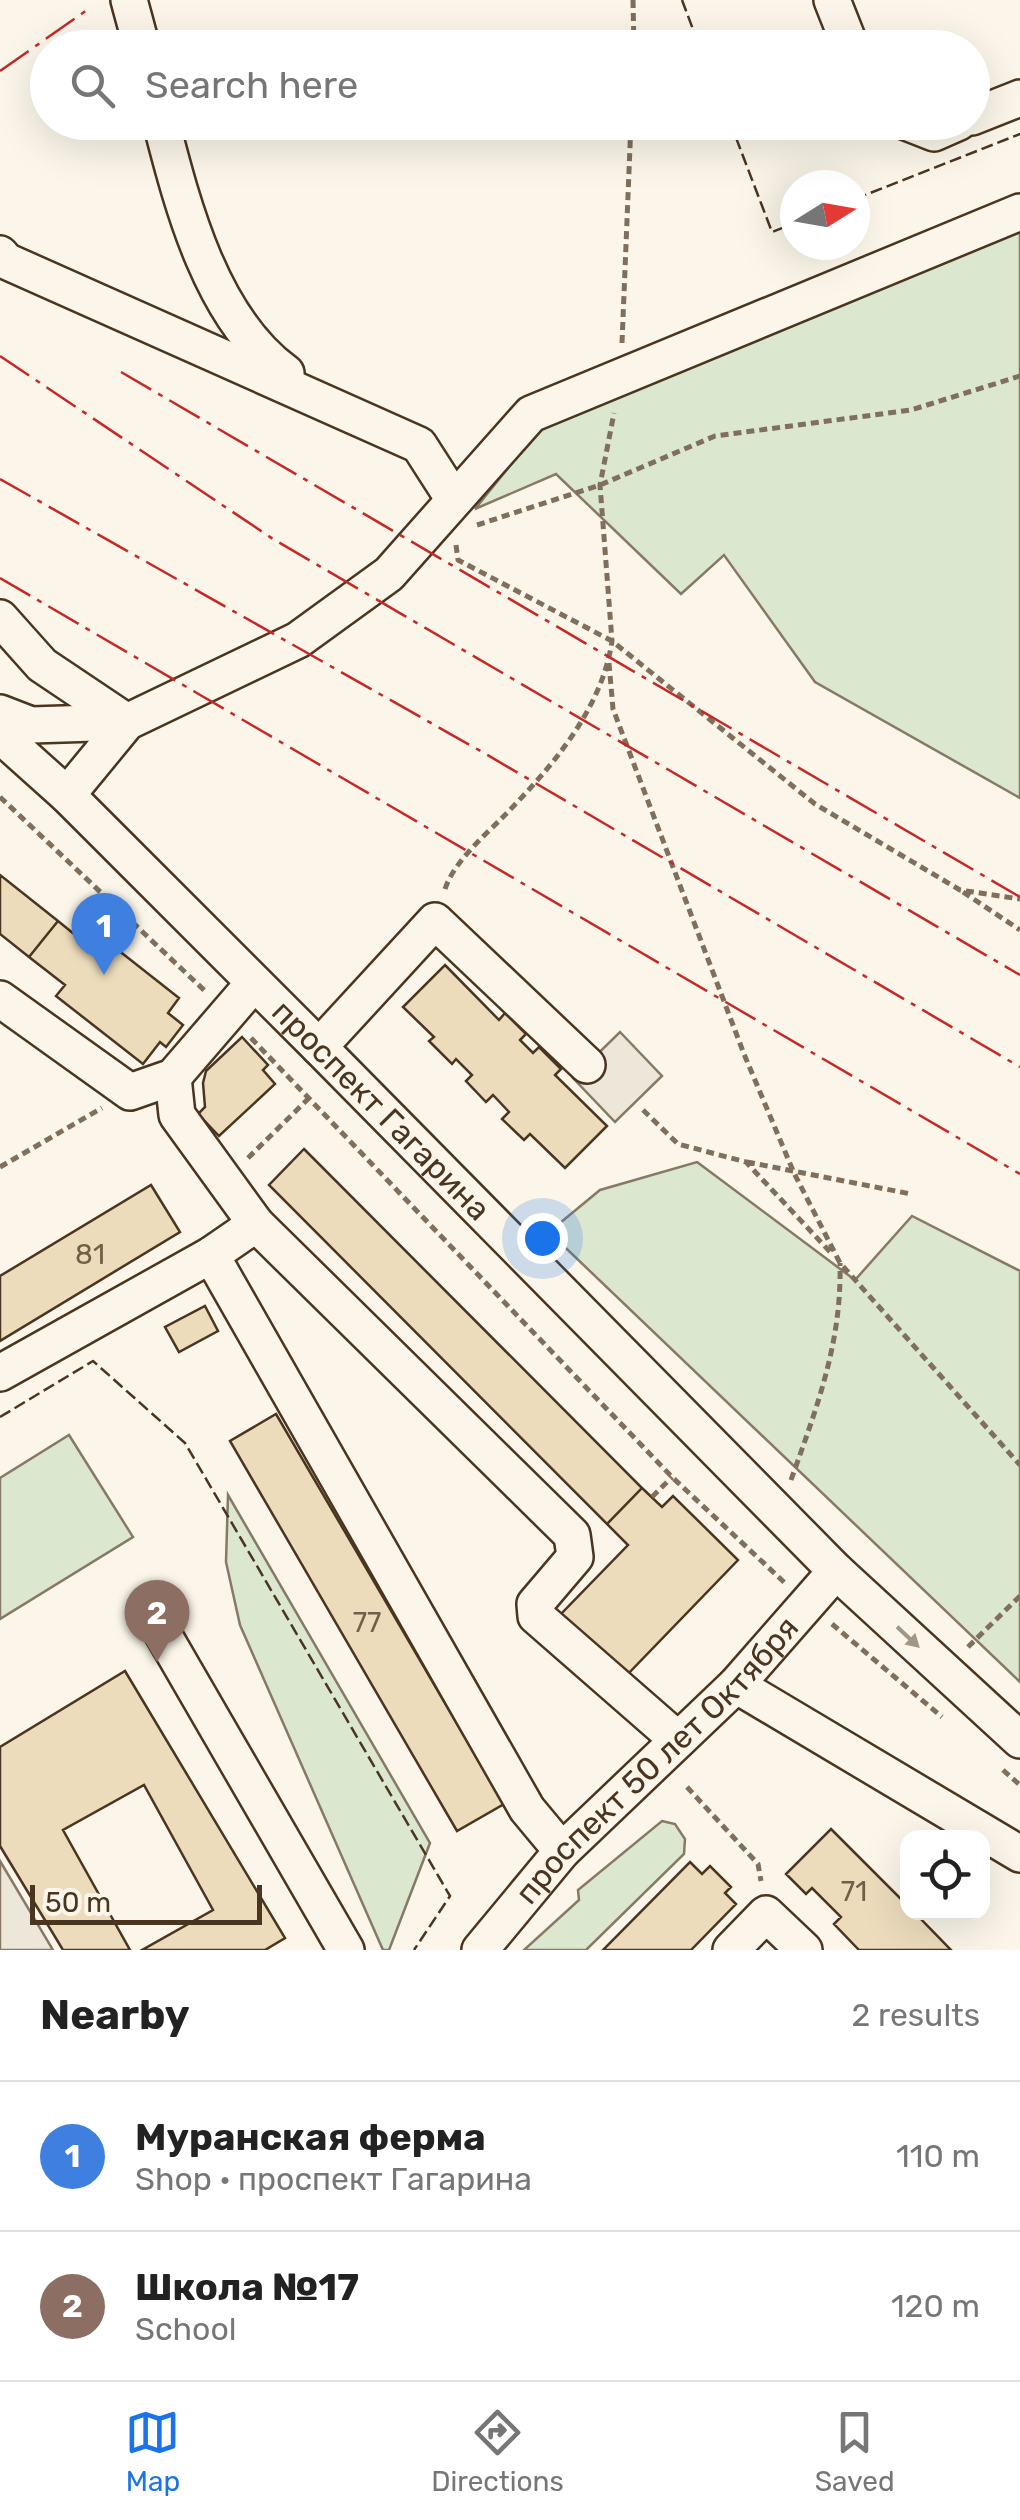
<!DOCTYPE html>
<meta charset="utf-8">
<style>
body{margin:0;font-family:Rubik,sans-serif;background:#f6f6f6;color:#222}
.controls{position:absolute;right:30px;bottom:30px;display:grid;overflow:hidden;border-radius:20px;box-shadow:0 10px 40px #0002}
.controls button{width:90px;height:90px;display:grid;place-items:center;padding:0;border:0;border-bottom:2px solid #e0e0e0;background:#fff;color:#222;font:50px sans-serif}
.compass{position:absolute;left:780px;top:170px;width:90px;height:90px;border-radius:50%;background:#fff;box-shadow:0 10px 40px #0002;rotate:79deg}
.scale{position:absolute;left:30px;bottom:25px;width:232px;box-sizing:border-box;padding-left:10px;border:5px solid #4a3520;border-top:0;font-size:28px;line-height:35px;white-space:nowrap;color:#4a3520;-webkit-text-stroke:8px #fbf6e9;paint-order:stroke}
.you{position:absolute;left:542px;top:1238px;width:35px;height:35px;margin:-25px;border:8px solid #fff;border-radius:50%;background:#1a73e8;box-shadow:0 0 0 15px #1a73e833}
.badge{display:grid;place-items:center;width:65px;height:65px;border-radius:50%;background:#1a73e8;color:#fff;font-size:32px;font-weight:700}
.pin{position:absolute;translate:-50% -82px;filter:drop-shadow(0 2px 5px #0008)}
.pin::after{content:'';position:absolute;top:52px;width:35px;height:30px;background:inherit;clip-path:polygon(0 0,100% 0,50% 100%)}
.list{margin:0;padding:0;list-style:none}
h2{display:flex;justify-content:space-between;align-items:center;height:130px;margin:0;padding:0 40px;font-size:42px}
h2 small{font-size:32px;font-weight:400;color:#767676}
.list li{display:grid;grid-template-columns:65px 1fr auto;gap:30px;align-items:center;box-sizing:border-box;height:150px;padding:0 40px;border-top:2px solid #e0e0e0}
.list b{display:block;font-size:38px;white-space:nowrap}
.list p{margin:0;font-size:32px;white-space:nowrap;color:#767676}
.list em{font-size:32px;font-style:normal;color:#767676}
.icon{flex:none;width:55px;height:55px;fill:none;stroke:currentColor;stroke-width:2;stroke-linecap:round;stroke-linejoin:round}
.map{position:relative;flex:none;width:1020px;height:1950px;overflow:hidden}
.search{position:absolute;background:#fff;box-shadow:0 10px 40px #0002;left:30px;right:30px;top:30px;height:110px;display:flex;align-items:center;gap:25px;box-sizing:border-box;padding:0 35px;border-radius:55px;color:#767676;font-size:38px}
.sheet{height:430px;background:#fff}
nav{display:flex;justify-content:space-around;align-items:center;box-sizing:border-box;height:140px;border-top:2px solid #e0e0e0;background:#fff;font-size:28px;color:#767676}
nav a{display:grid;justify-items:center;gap:5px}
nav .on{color:#1a73e8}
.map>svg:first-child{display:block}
.green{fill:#dce7d0;stroke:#887966;stroke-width:2.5}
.parking{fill:#ede7d9;stroke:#887966;stroke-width:2.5}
.building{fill:#ecdcbc;stroke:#4a3520;stroke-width:2.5}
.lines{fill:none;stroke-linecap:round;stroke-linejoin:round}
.minor-casing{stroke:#4a3520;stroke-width:40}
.path{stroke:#7f6f5c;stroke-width:5;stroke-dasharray:8 5;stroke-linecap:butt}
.minor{stroke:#fbf6e9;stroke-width:35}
.fence{stroke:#4a3520;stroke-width:2.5;stroke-dasharray:12 5;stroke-linecap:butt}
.power{stroke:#c62828;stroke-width:2.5;stroke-dasharray:35 8 5 8;stroke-linecap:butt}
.oneway{fill:#a29684}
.labels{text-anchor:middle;stroke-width:8;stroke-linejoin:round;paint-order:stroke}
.number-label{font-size:28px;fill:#725f47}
.street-label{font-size:32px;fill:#4a3520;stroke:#fbf6e9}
</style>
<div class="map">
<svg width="1020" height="1950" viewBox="0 0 1020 1950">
<rect width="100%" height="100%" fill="#fbf6e9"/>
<path class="green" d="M1020,227V798L815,682L724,555L681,594L556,474L475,509L540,428Z
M697,1162L855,1280L912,1216L1020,1271V1682L549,1232L600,1190Z
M69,1435L133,1537L0,1619V1478Z
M228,1495L430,1843L389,1950H383L240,1625L226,1562Z
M662,1821L675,1824L685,1839L684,1854L586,1950H524L579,1900L578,1890Z"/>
<path class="parking" d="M620,1032L662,1076L615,1122L573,1078Z
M0,1861L53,1950H0Z"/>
<path class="building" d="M0,875L58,921L29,957L0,934Z
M58,921L90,947L99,935L179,998L168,1013L183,1025L166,1047L160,1042L143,1064L56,996L65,985L29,957Z
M445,965L499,1020L505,1013L526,1034L520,1040L533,1053L539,1047L561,1069L555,1075L607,1126L565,1168L530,1134L524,1140L502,1119L509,1112L493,1095L486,1102L466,1081L472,1075L456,1059L452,1064L429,1041L434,1037L403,1007Z
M242,1037L268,1065L263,1070L275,1084L219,1136L198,1114L205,1107L203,1083L206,1071Z
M304,1149L642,1488L607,1524L269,1185Z
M151,1185L180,1232L0,1341V1276Z
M205,1306L218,1331L179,1352L165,1327Z
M276,1414L504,1804L457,1831L230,1441Z
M642,1488L662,1507L673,1496L738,1560L625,1677L561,1614L628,1545L607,1524Z
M125,1671L285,1938L265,1950H142L213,1910L144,1785L63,1830L130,1950H63L0,1846V1747Z
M831,1829L908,1906V1912H914L951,1950H859L834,1924L841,1917L812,1888L806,1894L786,1874Z
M690,1862L702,1874L710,1866L731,1887L725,1893L736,1904L691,1950H603Z"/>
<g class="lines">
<defs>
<g id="minor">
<path d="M129,0L142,48"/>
<path d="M832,0L851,48"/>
<path d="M972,117L1020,98"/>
<path d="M161,122C183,208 212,319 286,373"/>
<path d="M906,122L934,133L959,122"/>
<path d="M0,254L6,261L419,445L453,498"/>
<path d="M0,618L42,665L127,722"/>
<path d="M0,713L31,725L127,722"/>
<path id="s1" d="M0,735L67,795L319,1047L836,1571L1020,1740"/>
<path d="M67,795L127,722L298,640L389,574L531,414L1020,212"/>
<path d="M0,999L130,1092L173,1077L254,983"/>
<path d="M319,1047L435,921L587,1065"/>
<path d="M173,1077L177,1115L256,1224L572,1535L575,1557L535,1604L536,1616L678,1740"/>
<path d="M211,1255L527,1809L562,1851"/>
<path d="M0,1373L211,1255L256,1224"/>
<path d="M156,1622L346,1950"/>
<path d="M736,1685L1020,1854"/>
<path id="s2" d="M480,1950L562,1851L736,1685L836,1571"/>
<path d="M731,1950L766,1914L804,1950"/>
</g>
</defs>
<use href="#minor" class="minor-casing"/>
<path class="path" d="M633,0L634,48
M622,343L631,122
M477,525L600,485L715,436L911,410L1020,376
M456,545L458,560L612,641L815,804L960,890L1020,899
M609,663L613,709L744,1054L794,1173L840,1263L1020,1465
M0,797L205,991
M445,889C454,862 483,837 503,817C550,769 602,710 612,641L600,485L614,413
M963,892L1020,930
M251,1038L672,1477L786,1584
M643,1110L678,1144L746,1162L833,1255
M248,1158L308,1099
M747,1162L911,1194
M0,1167L102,1108
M791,1480C817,1407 842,1342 840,1263
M652,1497L672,1477
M832,1624L942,1717
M968,1647L1020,1596
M1003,1770L1020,1785
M687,1787L758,1864L761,1881"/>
<use href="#minor" class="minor"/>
<path class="fence" d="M682,0L700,48
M730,122L772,232L795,223
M855,199L1020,134
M0,1417L93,1361L185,1443L450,1896L414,1950"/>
<path class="power" d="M0,71L87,10
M0,356L273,539L1020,975
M121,372L1020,897
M0,479L484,753L1020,1067
M0,578L1020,1174"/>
</g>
<defs><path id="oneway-solid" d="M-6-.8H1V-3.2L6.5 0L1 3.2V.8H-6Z" transform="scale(2.5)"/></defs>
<use class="oneway" href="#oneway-solid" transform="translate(908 1637) rotate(43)"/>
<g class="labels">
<g class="number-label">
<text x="90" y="1264">81</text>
<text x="367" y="1632">77</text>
<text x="854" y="1901">71</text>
</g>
<g class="street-label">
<text dy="11" stroke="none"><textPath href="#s1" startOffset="535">проспект Гагарина</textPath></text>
<text dy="11" stroke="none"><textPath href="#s2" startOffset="260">проспект 50 лет Октября</textPath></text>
</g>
</g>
</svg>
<div class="controls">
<button><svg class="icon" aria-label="locate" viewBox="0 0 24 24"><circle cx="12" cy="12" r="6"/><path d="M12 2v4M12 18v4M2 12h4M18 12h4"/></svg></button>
</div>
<svg class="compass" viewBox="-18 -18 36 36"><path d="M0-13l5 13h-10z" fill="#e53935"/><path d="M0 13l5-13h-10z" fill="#767676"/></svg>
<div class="scale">50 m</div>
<div class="you"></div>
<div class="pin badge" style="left:104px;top:975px;background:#3f7fe0">1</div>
<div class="pin badge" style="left:157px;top:1662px;background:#8d6e63">2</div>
<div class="search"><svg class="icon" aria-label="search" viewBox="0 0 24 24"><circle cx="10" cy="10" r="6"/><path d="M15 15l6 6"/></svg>Search here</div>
</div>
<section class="sheet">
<h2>Nearby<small>2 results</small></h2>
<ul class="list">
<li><span class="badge" style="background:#3f7fe0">1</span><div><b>Муранская ферма</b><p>Shop · проспект Гагарина</p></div><em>110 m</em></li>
<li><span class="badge" style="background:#8d6e63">2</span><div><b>Школа №17</b><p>School</p></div><em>120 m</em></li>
</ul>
</section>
<nav>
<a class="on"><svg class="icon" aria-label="map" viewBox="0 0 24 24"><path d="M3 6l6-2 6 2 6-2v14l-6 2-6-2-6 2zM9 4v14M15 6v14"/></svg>Map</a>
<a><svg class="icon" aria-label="directions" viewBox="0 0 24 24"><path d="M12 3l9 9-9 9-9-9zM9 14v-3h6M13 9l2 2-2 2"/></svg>Directions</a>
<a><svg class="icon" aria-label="saved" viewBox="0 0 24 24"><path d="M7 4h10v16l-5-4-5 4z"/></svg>Saved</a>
</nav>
